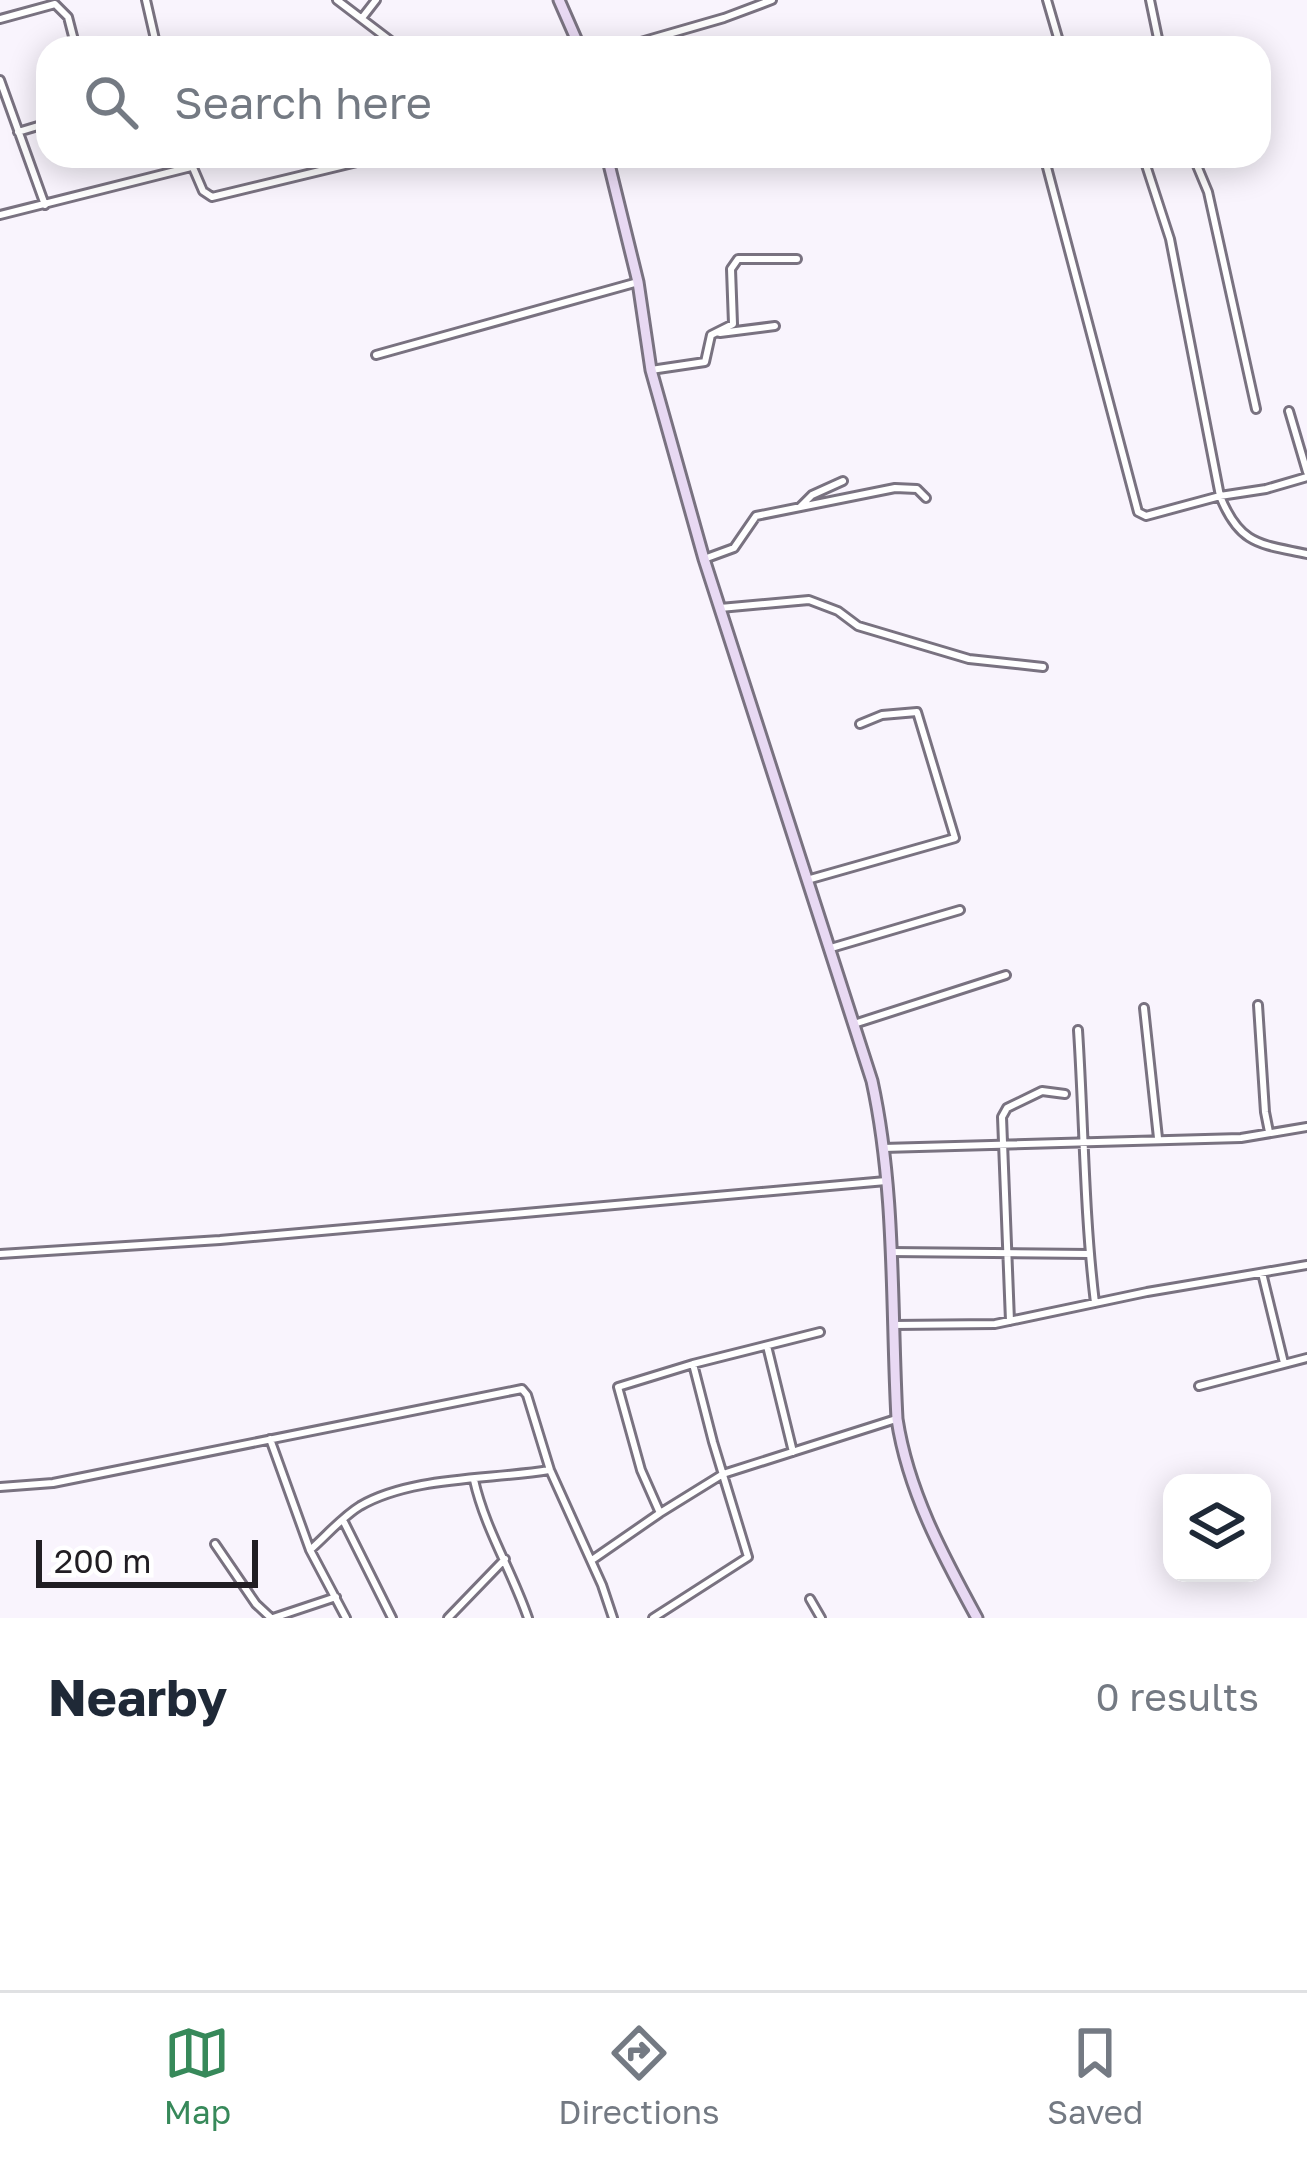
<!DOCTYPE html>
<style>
body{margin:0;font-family:"Golos Text",sans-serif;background:#f2f2f3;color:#1f2937}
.controls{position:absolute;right:36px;bottom:36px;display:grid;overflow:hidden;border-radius:24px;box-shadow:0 6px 30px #0003}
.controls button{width:108px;height:108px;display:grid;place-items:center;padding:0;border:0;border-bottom:3px solid #e0e1e3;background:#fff;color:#1f2937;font:60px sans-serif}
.scale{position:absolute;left:36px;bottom:30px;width:222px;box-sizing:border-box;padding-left:12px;border:6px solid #211e23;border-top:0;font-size:33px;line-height:42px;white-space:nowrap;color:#211e23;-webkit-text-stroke:9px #fff;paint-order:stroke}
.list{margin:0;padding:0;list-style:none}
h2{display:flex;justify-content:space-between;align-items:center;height:156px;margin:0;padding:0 48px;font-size:51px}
h2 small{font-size:39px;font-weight:400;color:#747a83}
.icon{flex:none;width:66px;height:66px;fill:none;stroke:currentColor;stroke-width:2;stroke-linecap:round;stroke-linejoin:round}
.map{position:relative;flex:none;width:1307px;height:1618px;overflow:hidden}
.search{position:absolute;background:#fff;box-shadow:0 6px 30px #0003;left:36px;right:36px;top:36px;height:132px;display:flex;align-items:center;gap:30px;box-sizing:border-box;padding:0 42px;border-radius:36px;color:#747a83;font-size:45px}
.sheet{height:372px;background:#fff}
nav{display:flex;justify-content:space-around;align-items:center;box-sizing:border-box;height:168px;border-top:3px solid #e0e1e3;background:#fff;font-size:33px;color:#747a83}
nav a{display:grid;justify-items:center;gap:6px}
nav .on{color:#37895a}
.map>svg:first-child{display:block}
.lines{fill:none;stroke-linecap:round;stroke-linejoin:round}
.minor-casing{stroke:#797280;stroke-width:12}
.secondary-casing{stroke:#797280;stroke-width:15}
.minor{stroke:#fff;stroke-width:6}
.secondary{stroke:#e8d9f3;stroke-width:9}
</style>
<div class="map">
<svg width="1307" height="1618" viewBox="0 0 1307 1618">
<rect width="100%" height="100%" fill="#f9f4fd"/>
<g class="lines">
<defs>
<path id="minor" d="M146,0L157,48
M337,0L400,48
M1047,0L1061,48
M1150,0L1160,48
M362,18L376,0
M0,19L55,4L68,17L76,48
M620,48L724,18L772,0
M0,80L45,205
M18,132L48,123
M188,156L203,191L212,197L382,156
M1044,156L1138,512L1146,516L1220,496L1266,489L1307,477
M1143,156L1170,239L1220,496C1240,546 1261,544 1307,554
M1193,156L1208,192L1256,409
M0,215L191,167
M720,333L775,326
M376,355L638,282
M651,370L705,362L711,335L733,324L731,269L738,259H797
M1289,411L1307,472
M800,507L812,495L843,481
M704,559L734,548L756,516L895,488L917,489L926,498
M720,608L809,600L838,611L858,626L969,659L1043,667
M807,880L955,838L917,712L882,715L860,724
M831,948L960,910
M1258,1005L1265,1112L1269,1132
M1144,1008L1158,1138
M854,1024L1006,975
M1078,1030C1084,1121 1084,1213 1095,1303
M883,1148L1241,1138L1307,1127
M890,1252L1089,1254
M0,1254L220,1240L886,1181
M1262,1273L1284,1363
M1010,1321L1002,1117L1007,1108L1042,1091L1065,1094
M893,1325L995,1324L1147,1292L1307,1265
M767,1346L793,1452
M1199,1386L1307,1358
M270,1439L310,1550L346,1618
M474,1480C485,1529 512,1571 528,1618
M0,1487L53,1483L522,1389L527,1395L550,1470L602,1585L613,1618
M660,1513L641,1470L618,1387L693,1364L820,1332
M343,1520L392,1618
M215,1544L256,1604L271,1618
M310,1550C326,1536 342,1517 360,1506C412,1476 490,1480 549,1470
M592,1560L660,1513L723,1474L896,1419
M810,1599L821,1618
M273,1618L336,1597
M448,1618L505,1559
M653,1618L748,1557L713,1442L693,1364"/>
<path id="secondary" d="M559,0L580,48
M607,156L638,282L651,370L704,559L872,1081C896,1191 891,1307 897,1419C908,1491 942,1554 977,1618"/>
</defs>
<use href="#minor" class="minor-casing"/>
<use href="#secondary" class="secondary-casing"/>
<use href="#minor" class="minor"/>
<use href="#secondary" class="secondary"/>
</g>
</svg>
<div class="controls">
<button><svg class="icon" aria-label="layers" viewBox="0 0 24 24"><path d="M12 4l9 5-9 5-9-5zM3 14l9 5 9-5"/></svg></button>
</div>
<div class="scale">200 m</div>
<div class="search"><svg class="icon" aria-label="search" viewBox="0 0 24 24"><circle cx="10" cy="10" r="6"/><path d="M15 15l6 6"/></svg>Search here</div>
</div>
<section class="sheet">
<h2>Nearby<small>0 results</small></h2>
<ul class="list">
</ul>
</section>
<nav>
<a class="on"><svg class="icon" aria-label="map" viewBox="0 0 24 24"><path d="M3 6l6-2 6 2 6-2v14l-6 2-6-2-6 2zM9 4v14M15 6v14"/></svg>Map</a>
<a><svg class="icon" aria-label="directions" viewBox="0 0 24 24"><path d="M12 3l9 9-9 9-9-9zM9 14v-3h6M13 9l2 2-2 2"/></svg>Directions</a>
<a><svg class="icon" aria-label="saved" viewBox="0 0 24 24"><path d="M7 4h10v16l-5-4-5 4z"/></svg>Saved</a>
</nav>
